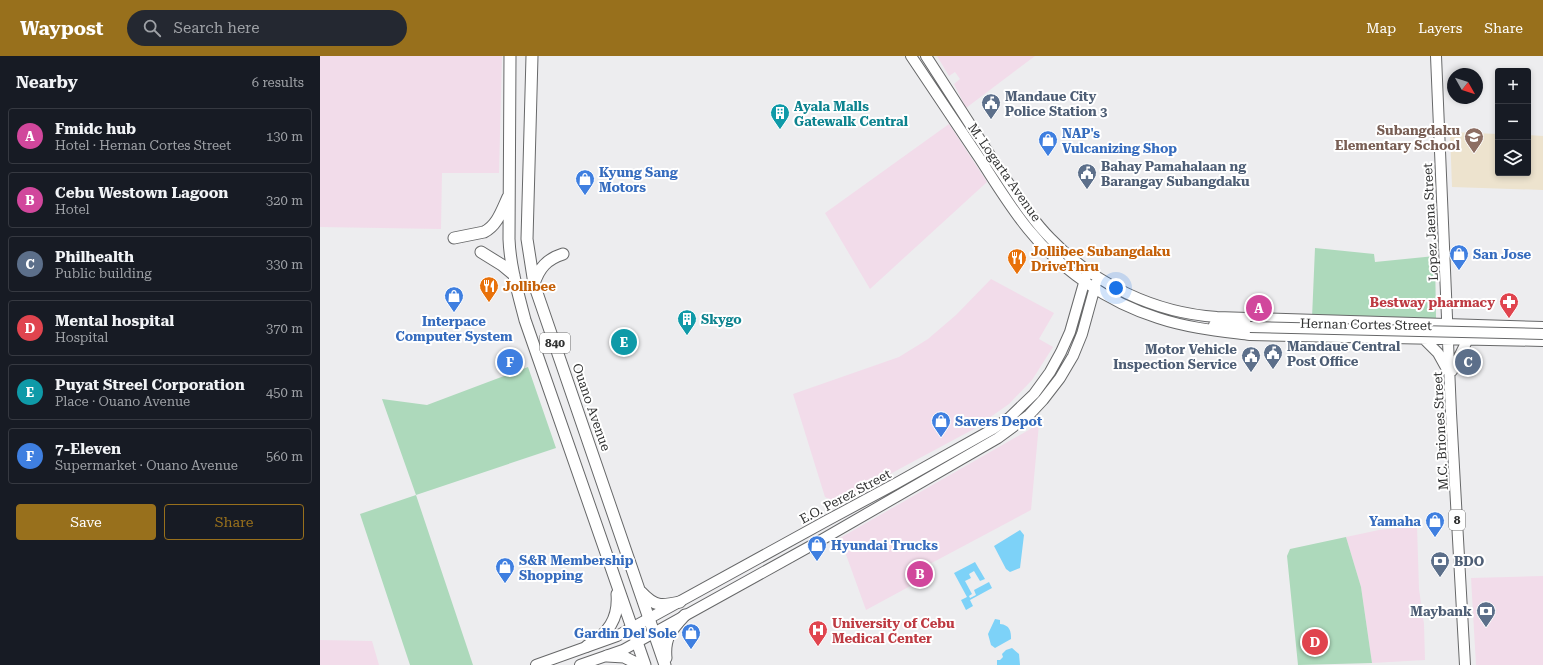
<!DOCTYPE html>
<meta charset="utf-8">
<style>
body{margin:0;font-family:"Roboto Serif",serif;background:#242831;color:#f1f3f6}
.controls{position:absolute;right:12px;top:12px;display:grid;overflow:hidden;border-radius:4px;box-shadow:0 2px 6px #0003}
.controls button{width:36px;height:36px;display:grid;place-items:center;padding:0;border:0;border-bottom:1px solid #363941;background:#171b24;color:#f1f3f6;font:20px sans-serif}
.compass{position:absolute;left:1127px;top:12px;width:36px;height:36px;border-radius:50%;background:#171b24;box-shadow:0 2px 6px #0003;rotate:129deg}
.you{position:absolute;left:796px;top:232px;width:14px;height:14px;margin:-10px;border:3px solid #fff;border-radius:50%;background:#1a73e8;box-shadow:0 0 0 6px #1a73e833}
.badge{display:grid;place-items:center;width:26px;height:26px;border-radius:50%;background:#98701c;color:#fff;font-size:13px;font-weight:700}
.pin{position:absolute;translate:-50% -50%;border:2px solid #fff;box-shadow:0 1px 4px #0006}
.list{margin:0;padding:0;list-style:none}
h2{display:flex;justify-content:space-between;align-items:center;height:52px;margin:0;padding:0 16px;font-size:17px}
h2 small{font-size:13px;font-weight:400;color:#9ea1a6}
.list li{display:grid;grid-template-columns:26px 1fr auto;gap:12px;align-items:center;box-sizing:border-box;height:56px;margin:0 8px 8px;padding:0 8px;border:1px solid #363941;border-radius:4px}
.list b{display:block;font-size:15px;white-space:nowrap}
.list p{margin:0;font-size:13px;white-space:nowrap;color:#9ea1a6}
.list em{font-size:13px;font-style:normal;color:#9ea1a6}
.actions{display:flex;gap:8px;padding:12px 16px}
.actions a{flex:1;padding:9px 0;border:1px solid #98701c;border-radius:4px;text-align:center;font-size:14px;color:#98701c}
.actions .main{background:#98701c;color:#fff}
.icon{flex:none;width:22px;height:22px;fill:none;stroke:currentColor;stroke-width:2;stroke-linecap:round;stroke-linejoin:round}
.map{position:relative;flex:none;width:1223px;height:609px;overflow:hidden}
header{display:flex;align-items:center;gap:24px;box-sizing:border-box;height:56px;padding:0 20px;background:#98701c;color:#fff}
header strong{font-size:19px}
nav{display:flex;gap:22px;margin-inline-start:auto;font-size:14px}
.search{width:280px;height:36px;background:#242831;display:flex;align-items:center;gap:10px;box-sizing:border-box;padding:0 14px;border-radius:22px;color:#9ea1a6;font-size:15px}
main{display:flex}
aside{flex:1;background:#171b24}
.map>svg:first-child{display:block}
.industrial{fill:#f2dcea}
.education{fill:#ede3ce}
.green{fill:#add9bb}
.water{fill:#7dd2f8}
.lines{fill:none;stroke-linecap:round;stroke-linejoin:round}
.major-casing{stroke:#676869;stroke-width:12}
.highway-casing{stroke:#676869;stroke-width:13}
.major{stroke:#fff;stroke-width:10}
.highway{stroke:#fff;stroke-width:11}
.major-bridge-casing{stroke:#676869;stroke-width:12;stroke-linecap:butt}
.major-bridge{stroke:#fff;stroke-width:10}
.labels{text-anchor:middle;stroke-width:4;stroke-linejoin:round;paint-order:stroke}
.shield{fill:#fff;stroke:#6e6f6f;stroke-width:1}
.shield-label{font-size:12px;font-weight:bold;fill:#303131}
.service-label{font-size:13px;font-weight:bold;fill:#4e5e75;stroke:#fff;text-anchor:start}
.culture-label{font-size:13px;font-weight:bold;fill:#0d838f;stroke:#fff;text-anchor:start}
.education-label{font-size:13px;font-weight:bold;fill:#785e54;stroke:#fff;text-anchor:end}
.shop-label{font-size:13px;font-weight:bold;fill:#366cbe;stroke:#fff;text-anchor:start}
.street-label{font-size:13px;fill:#303131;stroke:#fff}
.food-label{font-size:13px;font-weight:bold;fill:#c56008;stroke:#fff;text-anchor:start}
.health-label{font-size:13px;font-weight:bold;fill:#be3a42;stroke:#fff;text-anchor:end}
</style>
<header>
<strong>Waypost</strong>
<div class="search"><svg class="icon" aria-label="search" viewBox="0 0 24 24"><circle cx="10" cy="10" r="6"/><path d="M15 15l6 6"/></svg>Search here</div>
<nav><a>Map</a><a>Layers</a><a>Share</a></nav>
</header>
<main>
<aside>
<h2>Nearby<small>6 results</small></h2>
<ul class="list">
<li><span class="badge" style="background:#d1479c">A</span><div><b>Fmidc hub</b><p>Hotel · Hernan Cortes Street</p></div><em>130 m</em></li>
<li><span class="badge" style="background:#d1479c">B</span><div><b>Cebu Westown Lagoon</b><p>Hotel</p></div><em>320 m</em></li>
<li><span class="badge" style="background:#5c6f8a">C</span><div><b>Philhealth</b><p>Public building</p></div><em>330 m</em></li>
<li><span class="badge" style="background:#e0444e">D</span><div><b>Mental hospital</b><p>Hospital</p></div><em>370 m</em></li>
<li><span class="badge" style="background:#0f9aa8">E</span><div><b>Puyat Streel Corporation</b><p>Place · Ouano Avenue</p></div><em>450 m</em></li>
<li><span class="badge" style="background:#3f7fe0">F</span><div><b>7-Eleven</b><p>Supermarket · Ouano Avenue</p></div><em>560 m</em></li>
</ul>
<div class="actions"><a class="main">Save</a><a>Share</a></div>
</aside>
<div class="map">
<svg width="1223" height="609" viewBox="0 0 1223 609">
<rect width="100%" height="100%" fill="#ededef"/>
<path class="industrial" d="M0,0H182L179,117H122L121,173L0,171Z
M617,0H715L646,52L634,28L640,23L635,16L629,20Z
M629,68L667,126L550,233L505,157Z
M671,223L734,257L719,283L733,291L712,324L689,348L652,374L516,447L505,441L473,338L579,301L608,283L636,259Z
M719,368L711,454L591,518L594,528L546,554L520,482Z
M1097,470L1099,533L1104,568L1105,604L1052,607L1041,531L1026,481L1059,474Z
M1223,520V609H1156L1151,522Z
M0,584L52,585L59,609H0Z"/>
<path class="education" d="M1130,76L1178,78V117H1208V79L1223,80V134L1132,131Z"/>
<path class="green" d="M995,192L1054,198L1055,206L1115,200L1116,262H992Z
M208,311L236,392L96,439L153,609H90L40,458L96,439L62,343L107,349Z
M1026,481L1041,531L1052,607L978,609L967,500L970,493Z"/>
<path class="water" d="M700,474L704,479L700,512L690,516L686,513L674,490Z
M655,506L665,523L660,525L654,515L649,518L651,522L645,525L652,538L649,540L650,542L656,539L654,534L669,526L672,532L650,544L653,550L646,554L641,544L647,541L634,517Z
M675,563L680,564V568C690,569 691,575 691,583L675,592L671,589L668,578Z
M692,592L699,598L700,609H677V604H680L683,601L682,598L686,594Z"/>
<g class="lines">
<defs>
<path id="major" d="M591,0C614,34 637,69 660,103C675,126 690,151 708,173C741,214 787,246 838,262C868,272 899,275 930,279L1223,285
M606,0C629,36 652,71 675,107C693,133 709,161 731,183C774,228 835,257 897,261L1223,271
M1116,0L1131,357L1145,609
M894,269L930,271
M1104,283L1118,297L1128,315
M1132,315L1148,283
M216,609L297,580L508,464L575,428L673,373L689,362L714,338L730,316L741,296L750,276L766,220
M260,609L303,594L496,487L678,382L709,359L723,344L740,322L753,300L762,278L776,227"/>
<path id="highway" d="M190,0L189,183C190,210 198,237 205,264L325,609
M212,0L207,183L214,228L345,609
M134,182L164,176C177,170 182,154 188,141
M161,196L182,209L194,219
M214,228C219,212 227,203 243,198
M321,536C335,551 341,550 360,546
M267,590C288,578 299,563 297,538
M287,600L304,601L320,609
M346,602C344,582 351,574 365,559"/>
</defs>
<use href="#major" class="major-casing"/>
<use href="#highway" class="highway-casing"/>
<use href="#major" class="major"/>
<use href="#highway" class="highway"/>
<defs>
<path id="major-bridge" d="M930,271L1223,278"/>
</defs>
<use href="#major-bridge" class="major-bridge-casing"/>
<use href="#major-bridge" class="major-bridge"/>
</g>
<defs>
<symbol id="civic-pin" viewBox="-11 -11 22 30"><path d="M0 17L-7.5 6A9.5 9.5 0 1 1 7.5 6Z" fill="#5c6f8a" stroke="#fff"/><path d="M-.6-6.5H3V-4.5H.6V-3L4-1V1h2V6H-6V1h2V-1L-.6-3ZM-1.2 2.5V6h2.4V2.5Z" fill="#fff"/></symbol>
<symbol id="building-pin" viewBox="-11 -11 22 30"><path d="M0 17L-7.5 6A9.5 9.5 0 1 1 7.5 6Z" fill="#0f9aa8" stroke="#fff"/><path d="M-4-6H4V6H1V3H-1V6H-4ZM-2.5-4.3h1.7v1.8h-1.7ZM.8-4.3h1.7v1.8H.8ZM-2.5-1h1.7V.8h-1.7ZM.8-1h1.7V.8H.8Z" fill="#fff"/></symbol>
<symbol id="school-pin" viewBox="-11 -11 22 30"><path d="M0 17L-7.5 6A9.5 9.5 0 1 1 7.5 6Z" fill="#8d6e63" stroke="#fff"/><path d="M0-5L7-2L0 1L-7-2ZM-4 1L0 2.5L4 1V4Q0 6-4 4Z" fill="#fff"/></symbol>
<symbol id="shop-pin" viewBox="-11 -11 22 30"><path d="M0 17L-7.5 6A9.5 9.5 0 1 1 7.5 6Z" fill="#3f7fe0" stroke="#fff"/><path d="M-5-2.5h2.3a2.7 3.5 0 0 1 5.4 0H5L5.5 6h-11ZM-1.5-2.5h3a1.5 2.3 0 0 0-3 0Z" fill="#fff"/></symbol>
<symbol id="restaurant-pin" viewBox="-11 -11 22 30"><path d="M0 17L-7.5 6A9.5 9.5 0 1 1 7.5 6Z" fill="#e8710a" stroke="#fff"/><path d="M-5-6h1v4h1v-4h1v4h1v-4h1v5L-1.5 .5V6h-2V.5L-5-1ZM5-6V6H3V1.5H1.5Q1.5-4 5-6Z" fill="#fff"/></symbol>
<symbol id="pharmacy-pin" viewBox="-11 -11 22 30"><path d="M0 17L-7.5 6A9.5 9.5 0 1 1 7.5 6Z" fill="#e0444e" stroke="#fff"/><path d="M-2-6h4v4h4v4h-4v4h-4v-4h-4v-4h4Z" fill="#fff"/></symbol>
<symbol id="bank-pin" viewBox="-11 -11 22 30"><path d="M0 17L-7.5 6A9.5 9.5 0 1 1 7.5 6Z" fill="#5c6f8a" stroke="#fff"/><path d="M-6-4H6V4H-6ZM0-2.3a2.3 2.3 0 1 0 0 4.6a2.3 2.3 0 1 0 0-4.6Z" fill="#fff"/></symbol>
<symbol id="hospital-pin" viewBox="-11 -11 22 30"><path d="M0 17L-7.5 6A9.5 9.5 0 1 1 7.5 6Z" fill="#e0444e" stroke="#fff"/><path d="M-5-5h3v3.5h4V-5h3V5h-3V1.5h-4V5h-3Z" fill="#fff"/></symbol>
</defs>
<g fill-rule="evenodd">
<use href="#civic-pin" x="660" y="36" width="22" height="30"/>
<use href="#building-pin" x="449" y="46" width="22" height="30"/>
<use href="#school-pin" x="1143" y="70" width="22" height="30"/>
<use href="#shop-pin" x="717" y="73" width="22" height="30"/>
<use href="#civic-pin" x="756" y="106" width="22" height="30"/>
<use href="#shop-pin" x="254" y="112" width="22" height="30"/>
<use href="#shop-pin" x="1128" y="187" width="22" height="30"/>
<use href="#restaurant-pin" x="686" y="191" width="22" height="30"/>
<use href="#restaurant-pin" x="158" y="219" width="22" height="30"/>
<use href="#shop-pin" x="123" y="229" width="22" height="30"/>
<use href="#pharmacy-pin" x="1178" y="235" width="22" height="30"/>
<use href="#building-pin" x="356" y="252" width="22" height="30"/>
<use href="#civic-pin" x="942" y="286" width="22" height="30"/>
<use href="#civic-pin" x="920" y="289" width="22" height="30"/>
<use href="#shop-pin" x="610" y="354" width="22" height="30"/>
<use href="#shop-pin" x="1104" y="454" width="22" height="30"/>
<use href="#shop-pin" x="486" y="478" width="22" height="30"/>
<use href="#bank-pin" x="1109" y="494" width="22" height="30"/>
<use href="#shop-pin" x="174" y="500" width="22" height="30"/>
<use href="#bank-pin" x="1155" y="544" width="22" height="30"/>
<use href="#hospital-pin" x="487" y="563" width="22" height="30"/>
<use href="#shop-pin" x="360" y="566" width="22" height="30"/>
</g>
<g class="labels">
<g class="shield">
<rect x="220" y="277" width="30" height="20" rx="3"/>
<rect x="1129" y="454" width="16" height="20" rx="3"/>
</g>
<g class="shield-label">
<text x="235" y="291">840</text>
<text x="1137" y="468">8</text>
</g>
<g class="service-label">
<text x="685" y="45">Mandaue City<tspan x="685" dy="15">Police Station 3</tspan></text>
<text x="781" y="115">Bahay Pamahalaan ng<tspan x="781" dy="15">Barangay Subangdaku</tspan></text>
<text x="967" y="295">Mandaue Central<tspan x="967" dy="15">Post Office</tspan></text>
<text x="917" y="298" text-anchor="end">Motor Vehicle<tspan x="917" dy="15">Inspection Service</tspan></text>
<text x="1134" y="510">BDO</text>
<text x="1152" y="560" text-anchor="end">Maybank</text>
</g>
<g class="culture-label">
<text x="474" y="55">Ayala Malls<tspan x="474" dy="15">Gatewalk Central</tspan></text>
<text x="381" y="268">Skygo</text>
</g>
<g class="education-label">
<text x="1140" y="79">Subangdaku<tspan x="1140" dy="15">Elementary School</tspan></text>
</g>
<g class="shop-label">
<text x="742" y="82">NAP's<tspan x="742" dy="15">Vulcanizing Shop</tspan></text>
<text x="279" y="121">Kyung Sang<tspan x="279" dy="15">Motors</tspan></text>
<text x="1153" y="203">San Jose</text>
<text x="134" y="270" text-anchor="middle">Interpace<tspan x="134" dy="15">Computer System</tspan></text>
<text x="635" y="370">Savers Depot</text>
<text x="1101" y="470" text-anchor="end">Yamaha</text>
<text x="511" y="494">Hyundai Trucks</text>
<text x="199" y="509">S&amp;R Membership<tspan x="199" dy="15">Shopping</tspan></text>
<text x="357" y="582" text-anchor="end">Gardin Del Sole</text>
</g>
<g class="street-label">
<text transform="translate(685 116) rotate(55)" y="5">M. Logarta Avenue</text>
<text transform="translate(1110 166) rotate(-93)" y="5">Lopez Jaena Street</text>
<text transform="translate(1046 268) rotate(1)" y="5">Hernan Cortes Street</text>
<text transform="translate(272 351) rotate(71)" y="5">Ouano Avenue</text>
<text transform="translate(1120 375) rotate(-93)" y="5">M.C. Briones Street</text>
<text transform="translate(525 440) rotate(-28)" y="5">E.O. Perez Street</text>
</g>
<g class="food-label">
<text x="711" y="200">Jollibee Subangdaku<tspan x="711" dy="15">DriveThru</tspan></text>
<text x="183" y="235">Jollibee</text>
</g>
<g class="health-label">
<text x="1175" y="251">Bestway pharmacy</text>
<text x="512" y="572" text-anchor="start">University of Cebu<tspan x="512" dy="15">Medical Center</tspan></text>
</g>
</g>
</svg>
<div class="controls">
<button>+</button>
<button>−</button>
<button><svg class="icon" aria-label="layers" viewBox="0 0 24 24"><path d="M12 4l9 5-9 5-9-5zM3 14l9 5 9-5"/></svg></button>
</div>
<svg class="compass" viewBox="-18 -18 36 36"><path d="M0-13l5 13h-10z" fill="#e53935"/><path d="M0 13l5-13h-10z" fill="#9ea1a6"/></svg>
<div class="you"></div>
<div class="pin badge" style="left:939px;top:252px;background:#d1479c">A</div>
<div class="pin badge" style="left:600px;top:518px;background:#d1479c">B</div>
<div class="pin badge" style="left:1148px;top:306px;background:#5c6f8a">C</div>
<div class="pin badge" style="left:995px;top:586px;background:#e0444e">D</div>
<div class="pin badge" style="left:304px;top:286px;background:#0f9aa8">E</div>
<div class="pin badge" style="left:190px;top:306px;background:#3f7fe0">F</div>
</div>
</main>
